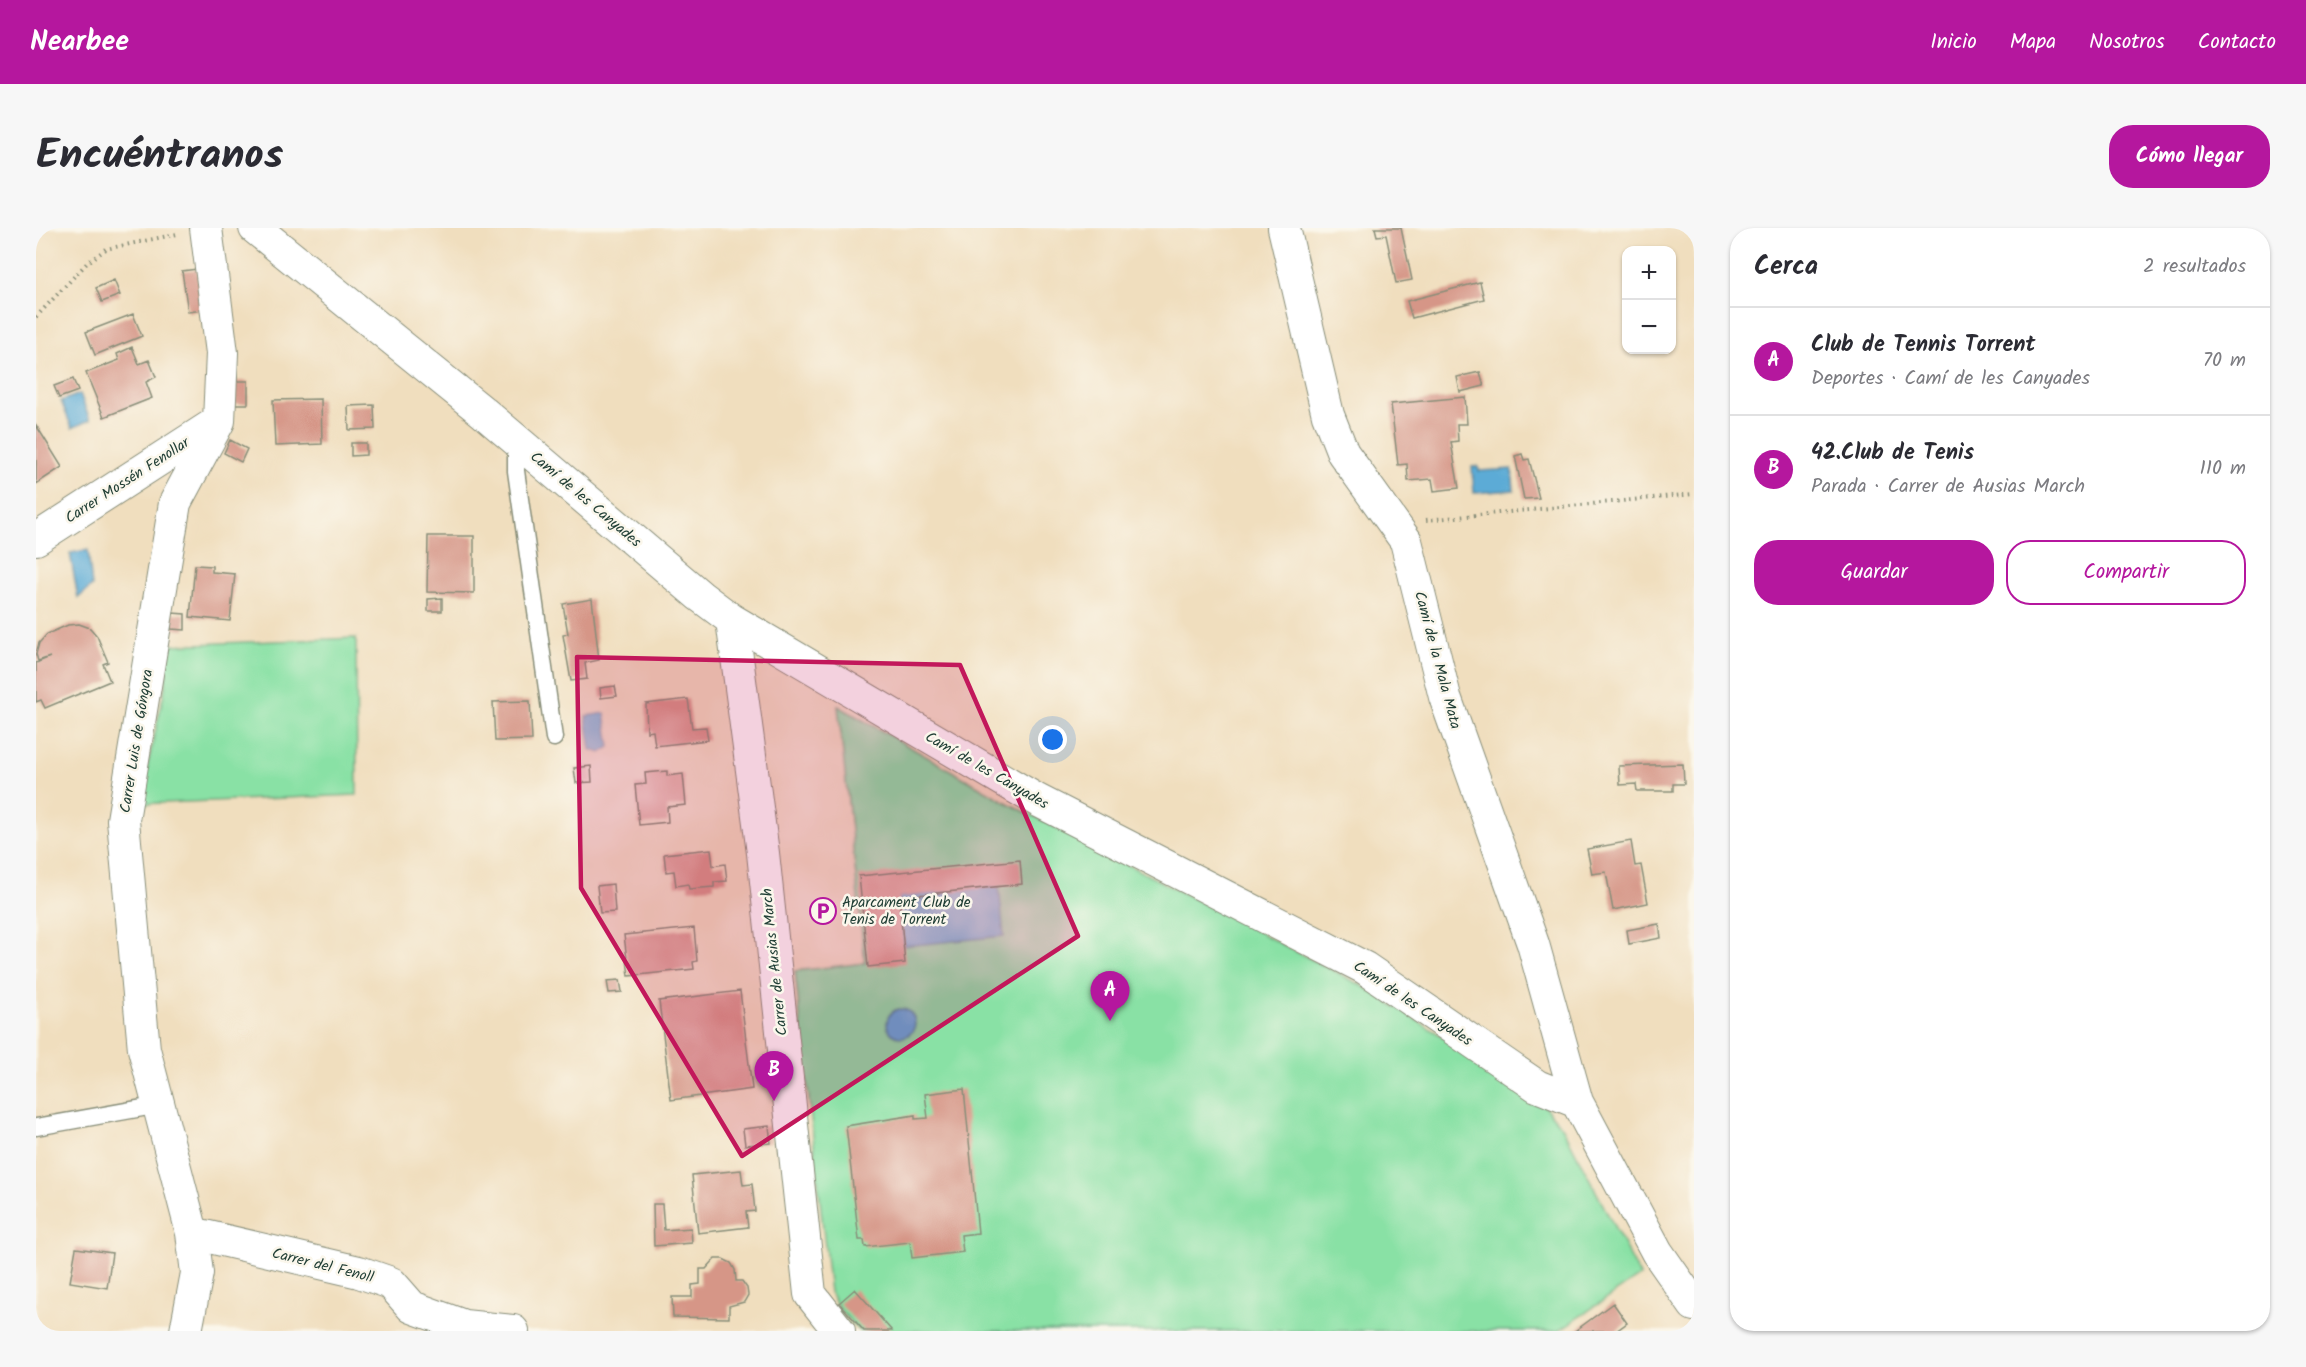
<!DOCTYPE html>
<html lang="es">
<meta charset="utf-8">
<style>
body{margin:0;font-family:Kalam,sans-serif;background:#f7f7f7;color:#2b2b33}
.controls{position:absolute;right:18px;top:18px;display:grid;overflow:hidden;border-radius:12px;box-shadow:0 2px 4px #0004}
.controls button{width:54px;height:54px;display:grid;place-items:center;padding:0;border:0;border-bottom:2px solid #e1e1e2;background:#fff;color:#2b2b33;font:30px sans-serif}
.you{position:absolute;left:1017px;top:512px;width:21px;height:21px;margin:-15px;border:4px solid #fff;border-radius:50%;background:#1a73e8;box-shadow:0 0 0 9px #1a73e833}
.badge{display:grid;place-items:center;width:39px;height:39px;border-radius:50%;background:#b5179e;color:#fff;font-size:20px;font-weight:700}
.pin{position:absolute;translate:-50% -50px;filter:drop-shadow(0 2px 3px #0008)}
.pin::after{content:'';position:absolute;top:32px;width:21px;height:18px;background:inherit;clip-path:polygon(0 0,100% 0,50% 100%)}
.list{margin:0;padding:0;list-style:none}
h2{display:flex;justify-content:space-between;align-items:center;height:78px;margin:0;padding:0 24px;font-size:26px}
h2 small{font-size:20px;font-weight:400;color:#7c7c81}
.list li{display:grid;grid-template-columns:39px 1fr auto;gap:18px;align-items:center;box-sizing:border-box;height:108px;padding:0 24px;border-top:2px solid #e1e1e2}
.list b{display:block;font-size:22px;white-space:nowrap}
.list p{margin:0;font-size:20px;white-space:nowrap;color:#7c7c81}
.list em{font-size:20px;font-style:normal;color:#7c7c81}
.actions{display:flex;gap:12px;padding:18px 24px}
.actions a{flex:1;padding:14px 0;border:2px solid #b5179e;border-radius:24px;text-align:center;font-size:21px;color:#b5179e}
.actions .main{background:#b5179e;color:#fff}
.map{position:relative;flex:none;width:1658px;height:1103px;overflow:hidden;border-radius:24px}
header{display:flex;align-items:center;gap:36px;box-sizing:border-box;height:84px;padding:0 30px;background:#b5179e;color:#fff}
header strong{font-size:28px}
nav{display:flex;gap:33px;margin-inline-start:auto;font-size:21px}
.intro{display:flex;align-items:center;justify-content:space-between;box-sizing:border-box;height:144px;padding:0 36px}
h1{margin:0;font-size:42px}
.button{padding:15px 27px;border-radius:24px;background:#b5179e;color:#fff;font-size:21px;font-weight:700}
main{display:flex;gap:36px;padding:0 36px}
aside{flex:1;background:#fff;border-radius:24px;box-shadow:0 2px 4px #0004}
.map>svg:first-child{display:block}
.green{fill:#89e1a5;stroke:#548f6c;stroke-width:1.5}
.water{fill:#5cabd6;stroke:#3e7485;stroke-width:1.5}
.building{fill:#d69687}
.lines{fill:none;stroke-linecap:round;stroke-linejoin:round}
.lane-casing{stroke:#888e79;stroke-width:19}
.street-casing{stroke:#888e79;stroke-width:34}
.path{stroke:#888e79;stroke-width:4;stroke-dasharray:1.5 4.5;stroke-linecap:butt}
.lane{stroke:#fff;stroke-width:16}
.street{stroke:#fff;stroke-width:32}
.marked{fill:#c2185b;fill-opacity:0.2;stroke:#c2185b;stroke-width:4.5;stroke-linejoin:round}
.labels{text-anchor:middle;stroke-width:5;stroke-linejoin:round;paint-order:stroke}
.street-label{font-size:15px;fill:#1f3d34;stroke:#fbf7ec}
.poi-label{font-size:15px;fill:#1f3d34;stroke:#fbf7ec;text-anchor:start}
</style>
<header>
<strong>Nearbee</strong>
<nav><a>Inicio</a><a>Mapa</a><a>Nosotros</a><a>Contacto</a></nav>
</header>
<div class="intro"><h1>Encuéntranos</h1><a class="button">Cómo llegar</a></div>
<main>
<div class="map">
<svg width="1658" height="1103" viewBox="0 0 1658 1103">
<rect width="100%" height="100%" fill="#fbf7ec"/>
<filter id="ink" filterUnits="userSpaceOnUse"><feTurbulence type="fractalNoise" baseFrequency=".0167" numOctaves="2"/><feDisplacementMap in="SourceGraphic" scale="12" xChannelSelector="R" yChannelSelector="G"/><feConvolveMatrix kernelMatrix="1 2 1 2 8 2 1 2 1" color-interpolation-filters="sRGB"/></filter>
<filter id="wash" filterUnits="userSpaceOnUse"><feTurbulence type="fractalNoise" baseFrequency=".008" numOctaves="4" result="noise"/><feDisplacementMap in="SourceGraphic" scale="24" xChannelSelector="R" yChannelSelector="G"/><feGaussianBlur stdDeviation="1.35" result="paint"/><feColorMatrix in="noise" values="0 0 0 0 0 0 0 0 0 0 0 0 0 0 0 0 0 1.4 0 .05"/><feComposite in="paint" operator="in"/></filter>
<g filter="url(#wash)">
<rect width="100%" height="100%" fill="#f0debe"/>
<path class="green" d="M320,410L321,567L103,576L128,465L134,417Z
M802,478L970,574L1325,757L1471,849L1508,878L1527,900L1604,1048L1522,1103H823L803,1081L794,1064L759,743L829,735Z"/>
<path class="water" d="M44,166L54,192L36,200L25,173Z
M1442,238L1443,243L1476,241L1478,262L1438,265L1436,239Z
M52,322L56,358L42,370L34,325Z
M569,485L574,519L565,525L555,522L550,488Z
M963,659L968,708L868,718L863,669Z
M851 795a14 14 0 1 1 28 0a14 14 0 1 1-28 0Z"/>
<g id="blocks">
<path class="building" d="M1339,0H1365L1376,52L1360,55L1350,7L1341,8Z
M161,41L167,82L152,84L146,43Z
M78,52L84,67L66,74L60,60Z
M1444,54L1448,71L1376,90L1371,73Z
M97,86L106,108L59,127L50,104Z
M96,119L103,136L113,132L120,149L110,154L116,170L68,189L50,145L83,132L81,126Z
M1444,144L1448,158L1424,164L1421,149Z
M37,151L42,163L23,170L18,158Z
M197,153H212V176H199Z
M1429,169L1431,196H1421L1422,213L1415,214L1423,260L1398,263L1396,251L1372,253L1371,236L1362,237L1355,176Z
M285,171L286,216L239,218L237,172Z
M338,177L339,201L313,202L312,178Z
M0,197L26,239L0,256Z
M194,212L211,221L205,234L188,225Z
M315,215H330V227L315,228Z
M1486,226L1488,232L1493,231L1503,270L1488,271L1479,228Z
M392,308H438V365L391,364Z
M159,337L176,338V344L199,346L194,393L154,389Z
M406,370V383H392V371Z
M556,371L563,432L549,435L551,451L535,453L527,407L532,406L527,376Z
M136,385L149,386V402L135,401Z
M43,396L54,400L61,408L72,434L67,436L74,453L9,480L5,472L0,474V435L14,429L2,433L0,426L3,415L11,406L32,397Z
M579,458L581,468L565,470L564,460Z
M652,471L656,500L670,499L672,512L619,518L617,503L611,504L610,476Z
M494,473L496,512L459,513L457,474Z
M1647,536L1648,556H1637V563H1601L1600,556L1584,557L1583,538Z
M555,538L556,554L540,555L538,540Z
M631,543V548L647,546L650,577L631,579L632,594L603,597L599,557L610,556L609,545Z
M1595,613L1599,638L1605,637L1612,675L1577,682L1570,644L1556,646L1551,621Z
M675,621L677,638L689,636L691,653L678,654V659L653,661L652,656L640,658L638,643L630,644L628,626Z
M984,632L986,656L863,669L869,735L832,739L823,648Z
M577,656L579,684L564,685L561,658Z
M1623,696L1625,710L1593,716L1591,702Z
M658,700L661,733L657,734L658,741L593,748L588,707Z
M584,752L586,764L573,765L571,753Z
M704,763L716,861L635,872L623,773Z
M928,861L942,1005L925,1007L927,1024L876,1030L874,1014L829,1019L828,1012H823L810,898L879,887V891L892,890L889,866Z
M733,898L735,915L709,917L707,901Z
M705,942L707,957L716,956L719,983L710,984L712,999L662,1005L656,947Z
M617,976H626L628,1002L655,1000L656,1015L618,1018Z
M40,1020L76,1025L71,1060L34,1054Z
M679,1031H687L695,1035L699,1042L700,1053H706L711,1060L712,1067L708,1074L693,1078V1090L637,1089L636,1069H656V1057L664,1056V1041H670Z
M819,1061L856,1103H828L803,1075Z
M1577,1075L1591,1095L1580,1103H1539Z"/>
</g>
</g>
<g filter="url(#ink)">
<use href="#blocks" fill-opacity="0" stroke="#888e79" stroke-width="1.5"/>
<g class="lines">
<defs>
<path id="lane" d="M480,212V243L518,510
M0,899L123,877"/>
<path id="street" d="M219,0L447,184L664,368L696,392L1001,572L1329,740L1501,858L1541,874L1621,1024L1658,1077
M1248,0L1292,187L1307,225L1370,313L1409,469L1497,716L1541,874
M0,311L180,195
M696,392L727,625L774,1066L803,1103
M156,1005L323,1044L355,1055L376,1079L428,1098L477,1103
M150,1103L161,1045L156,1005L108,821L87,592L139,275L183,193L186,125L170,0"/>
</defs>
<use href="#lane" class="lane-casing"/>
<use href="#street" class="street-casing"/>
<path class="path" d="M0,89L51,35L70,21L141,6
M1390,292L1658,266"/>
<use href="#lane" class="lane"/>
<use href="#street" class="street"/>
</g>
</g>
<path class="marked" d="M541,429L924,437L1042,708L706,928L545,660Z"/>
<defs>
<symbol id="parking-ring" viewBox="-11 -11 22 22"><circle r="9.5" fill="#fbf7ec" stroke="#b5179e" stroke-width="1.5"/><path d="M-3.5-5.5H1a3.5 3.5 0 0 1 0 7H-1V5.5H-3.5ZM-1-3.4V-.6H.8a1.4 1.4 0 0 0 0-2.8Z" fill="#b5179e"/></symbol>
</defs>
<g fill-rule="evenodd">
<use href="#parking-ring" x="772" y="668" width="30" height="30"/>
</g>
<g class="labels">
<g class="street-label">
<text transform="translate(91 252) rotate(-33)" y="5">Carrer Mossén Fenollar</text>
<text transform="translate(550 271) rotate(40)" y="5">Camí de les Canyades</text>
<text transform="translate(1402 432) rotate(75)" y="5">Camí de la Mala Mata</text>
<text transform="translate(100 513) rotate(-81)" y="5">Carrer Luis de Góngora</text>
<text transform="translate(951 542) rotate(30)" y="5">Camí de les Canyades</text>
<text transform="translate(738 734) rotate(-96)" y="5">Carrer de Ausias March</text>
<text transform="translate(1377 775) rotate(34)" y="5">Camí de les Canyades</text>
<text transform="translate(287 1037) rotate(14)" y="5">Carrer del Fenoll</text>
</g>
<g class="poi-label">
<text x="806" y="679">Aparcament Club de<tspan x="806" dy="17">Tenis de Torrent</tspan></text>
</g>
</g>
</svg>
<div class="controls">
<button>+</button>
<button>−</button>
</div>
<div class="you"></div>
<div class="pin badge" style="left:1074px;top:793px">A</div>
<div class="pin badge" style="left:738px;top:873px">B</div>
</div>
<aside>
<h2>Cerca<small>2 resultados</small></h2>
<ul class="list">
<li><span class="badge">A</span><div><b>Club de Tennis Torrent</b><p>Deportes · Camí de les Canyades</p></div><em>70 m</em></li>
<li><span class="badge">B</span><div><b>42.Club de Tenis</b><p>Parada · Carrer de Ausias March</p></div><em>110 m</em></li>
</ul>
<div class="actions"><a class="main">Guardar</a><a>Compartir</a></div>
</aside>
</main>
